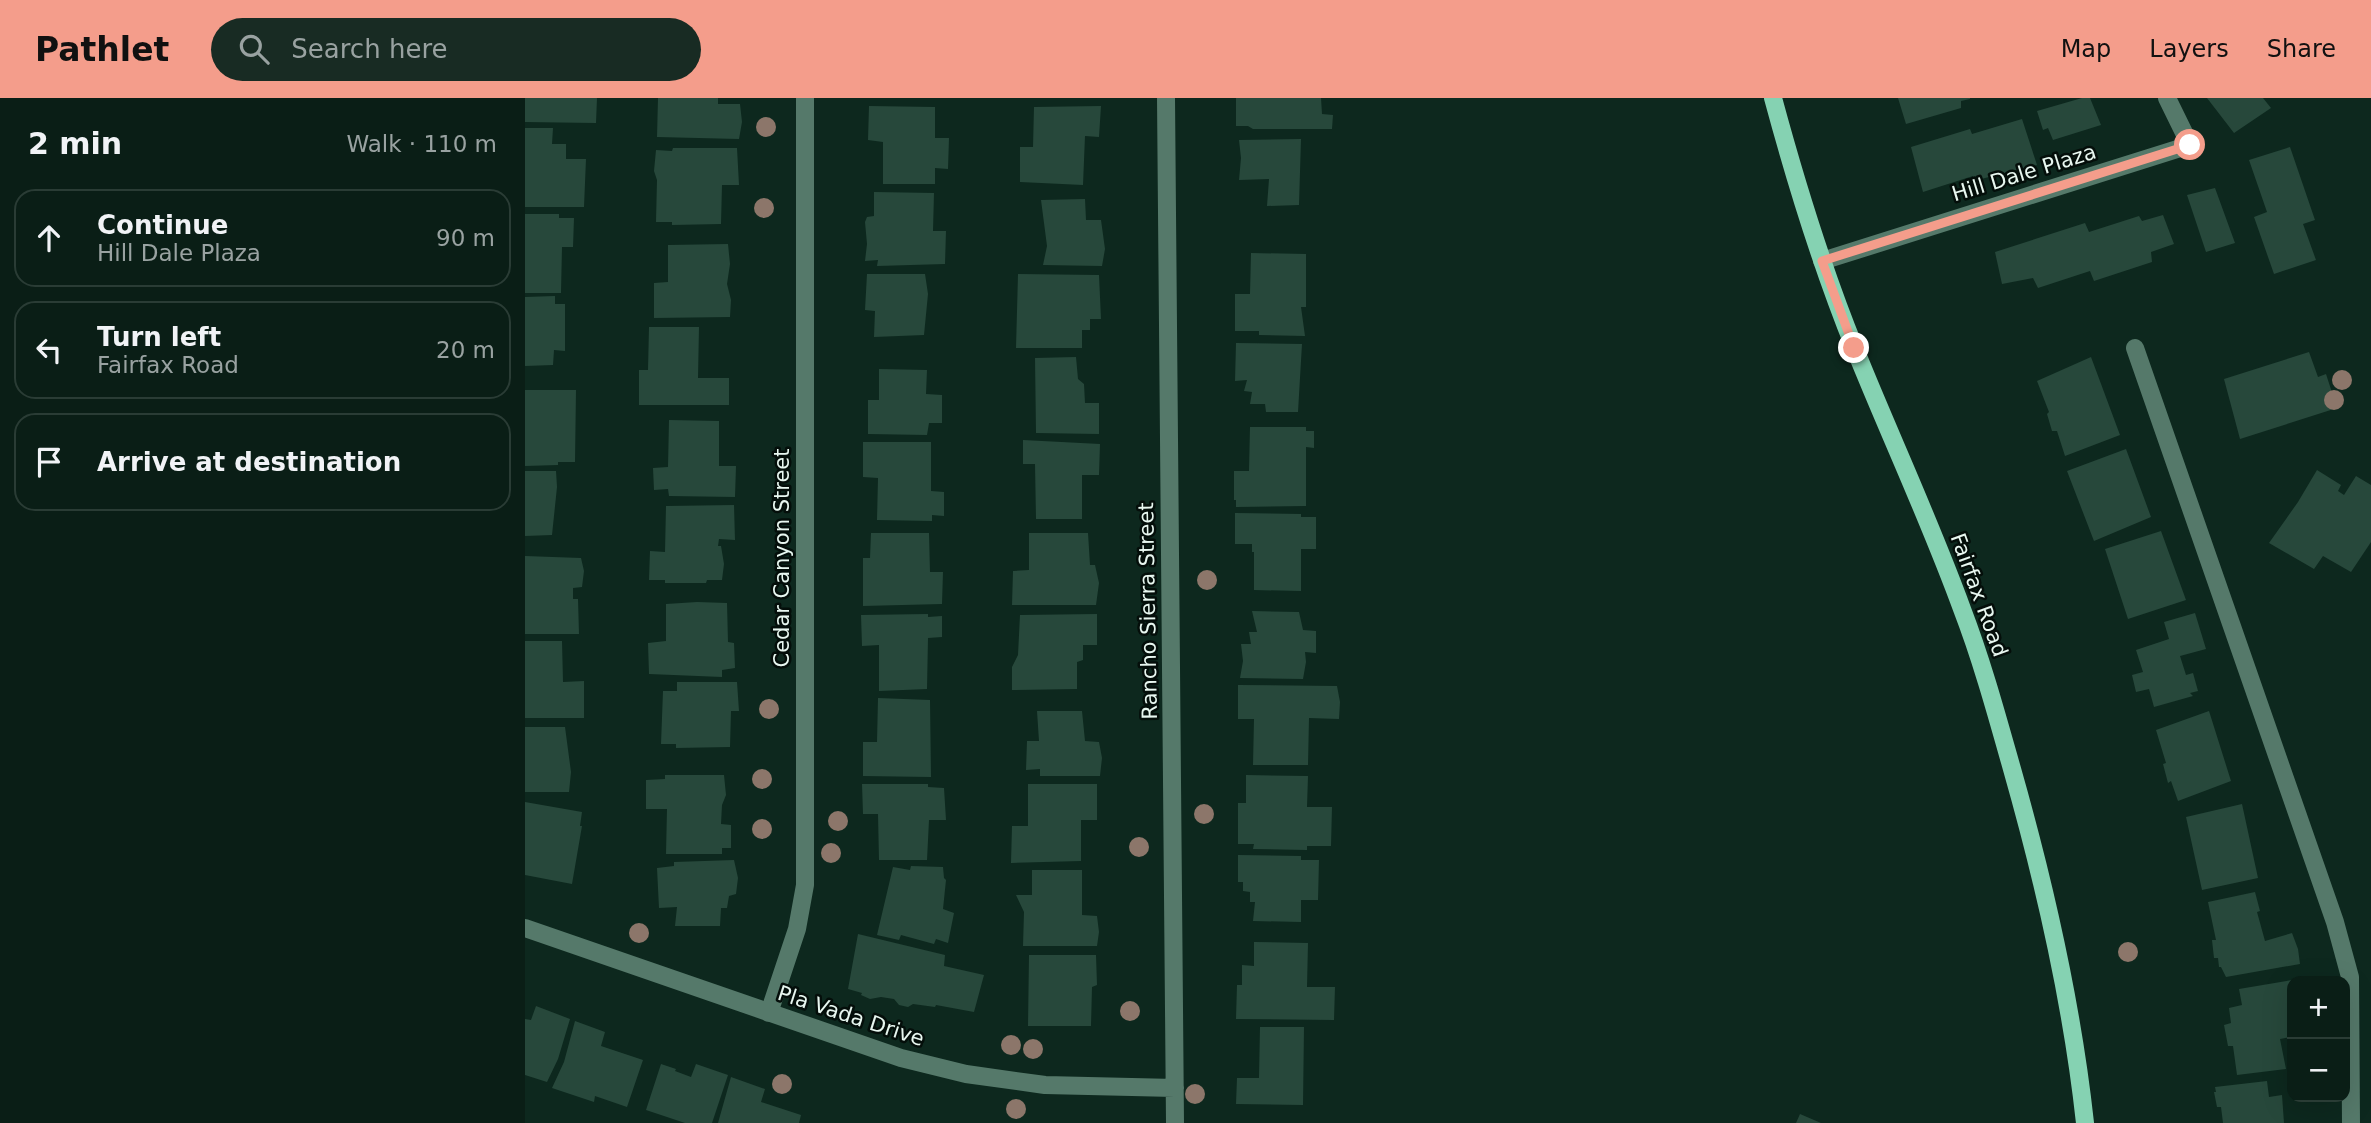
<!DOCTYPE html>
<meta charset="utf-8">
<style>
body{margin:0;font-family:"DejaVu Sans",sans-serif;background:#182b23;color:#f1f3f6}
.controls{position:absolute;right:21px;bottom:21px;display:grid;overflow:hidden;border-radius:14px;box-shadow:0 7px 28px #0002}
.controls button{width:63px;height:63px;display:grid;place-items:center;padding:0;border:0;border-bottom:2px solid #2a3c35;background:#0a1e16;color:#f1f3f6;font:35px sans-serif}
.stop{position:absolute;width:21px;height:21px;margin:-16px;border:5px solid #f49d8b;border-radius:50%;background:#fff}
.stop.end{background:#f49d8b;border-color:#fff;box-shadow:0 2px 7px #0008}
.list{margin:0;padding:0;list-style:none}
h2{display:flex;justify-content:space-between;align-items:center;height:91px;margin:0;padding:0 28px;font-size:30px}
h2 small{font-size:23px;font-weight:400;color:#99a2a1}
.list li{display:grid;grid-template-columns:46px 1fr auto;gap:21px;align-items:center;box-sizing:border-box;height:98px;margin:0 14px 14px;padding:0 14px;border:2px solid #2a3c35;border-radius:21px}
.list b{display:block;font-size:26px;white-space:nowrap}
.list p{margin:0;font-size:23px;white-space:nowrap;color:#99a2a1}
.list em{font-size:23px;font-style:normal;color:#99a2a1}
.icon{flex:none;width:38px;height:38px;fill:none;stroke:currentColor;stroke-width:2;stroke-linecap:round;stroke-linejoin:round}
.map{position:relative;flex:none;width:1846px;height:1025px;overflow:hidden}
header{display:flex;align-items:center;gap:42px;box-sizing:border-box;height:98px;padding:0 35px;background:#f49d8b;color:#111}
header strong{font-size:33px}
nav{display:flex;gap:38px;margin-inline-start:auto;font-size:24px}
.search{width:490px;height:63px;background:#182b23;display:flex;align-items:center;gap:18px;box-sizing:border-box;padding:0 24px;border-radius:38px;color:#99a2a1;font-size:26px}
main{display:flex}
aside{flex:1;background:#0a1e16}
.map>svg:first-child{display:block}
.building{fill:#27483b}
.lines{fill:none;stroke-linecap:round;stroke-linejoin:round}
.minor{stroke:#55796a;stroke-width:18}
.major{stroke:#85d2b2;stroke-width:18}
.tree{fill:#8c766a}
.route{stroke:#f49d8b;stroke-width:9}
.labels{text-anchor:middle;stroke-width:5;stroke-linejoin:round;paint-order:stroke}
.street-label{font-size:21px;fill:#e8f7f0;stroke:#040e0a}
</style>
<header>
<strong>Pathlet</strong>
<div class="search"><svg class="icon" aria-label="search" viewBox="0 0 24 24"><circle cx="10" cy="10" r="6"/><path d="M15 15l6 6"/></svg>Search here</div>
<nav><a>Map</a><a>Layers</a><a>Share</a></nav>
</header>
<main>
<aside>
<h2>2 min<small>Walk · 110 m</small></h2>
<ul class="list">
<li><svg class="icon" aria-label="ahead" viewBox="0 0 24 24"><path d="M12 20V5M6 11l6-6 6 6"/></svg><div><b>Continue</b><p>Hill Dale Plaza</p></div><em>90 m</em></li>
<li><svg class="icon" aria-label="left" viewBox="0 0 24 24"><path d="M17 20v-9H6M10 6l-5 5 5 5"/></svg><div><b>Turn left</b><p>Fairfax Road</p></div><em>20 m</em></li>
<li><svg class="icon" aria-label="arrive" viewBox="0 0 24 24"><path d="M6 21V4h12l-3 4 3 4H6"/></svg><div><b>Arrive at destination</b></div></li>
</ul>
</aside>
<div class="map">
<svg width="1846" height="1025" viewBox="0 0 1846 1025">
<rect width="100%" height="100%" fill="#0d281e"/>
<path class="building" d="M0,0H72L71,25L0,24Z
M133,0H193V6H215L217,24L214,41L132,39Z
M711,0H796L797,16L808,17L807,31H728L723,28H711Z
M1373,0H1445V1L1436,3V10L1381,26Z
M1557,0H1565L1576,27L1528,42L1523,30L1518,32L1512,13Z
M1682,0H1738L1746,10L1709,35Z
M344,8L410,9V40H424L423,71L410,70V86H358V44L343,42Z
M576,8L574,39L560,38L558,87L495,84V49H508L509,9Z
M1497,21L1512,67L1448,83V78L1398,94L1386,49L1445,31L1447,36Z
M0,30H28L27,46H41V61H61L59,109H0Z
M776,41L774,107L742,108L744,81L714,82L716,60L714,42Z
M1765,49L1790,122L1778,126L1791,162L1749,176L1729,119L1742,114L1724,62Z
M148,50H212L214,87H197L196,126L147,127V124H131L132,82L129,73L131,52L147,53Z
M1690,90L1710,145L1681,154L1662,97Z
M349,94L409,95L408,133H421L420,166L352,168L353,162L340,163L342,146L340,124L342,119L349,118Z
M560,101L561,122H576L580,151L577,168L518,167L522,148L516,102Z
M0,116H34V120H49L48,149H37L36,195H0Z
M1638,117L1649,146L1626,154L1627,164L1569,183L1565,173L1513,190L1508,180L1477,186L1470,154L1560,125L1564,134L1614,118L1617,123Z
M203,146L205,166L202,186L206,202L205,219L129,220V185L143,184V147Z
M726,155L781,156V209H776L780,238L734,237V233H710V196H725Z
M342,176H400L403,196L399,237L349,239L350,213L340,212Z
M493,176L574,177L576,221H565V232H557V250H491Z
M30,198V206H40V253L29,252L28,267L0,268V199Z
M124,229H174L173,280H204V307H114V272H123Z
M711,245L777,246L773,314H741L740,306H725L727,294L719,293L722,282L710,283Z
M1784,254L1793,279L1801,276L1812,310L1715,341L1699,281Z
M551,259L553,281L559,286L560,305H574V336L511,335L510,260Z
M1566,259L1595,337L1540,358L1532,333H1527L1522,316L1524,314L1512,283Z
M354,271L402,272L401,296L417,297V325H404L402,337L343,336V302H354Z
M0,292H51L50,364H33V367L0,368Z
M144,322L194,323V368H211L210,399L144,398L143,391L129,392L128,370L143,369Z
M725,329H781V333H789V350L781,349V408L711,409V402H709V373H724Z
M498,342L575,346L574,377H557V421H511L510,366H498Z
M338,344H406V393L419,394V418L407,417V423L352,422L353,380L338,379Z
M1601,351L1626,419L1569,443L1542,373Z
M1792,372L1816,387L1813,393L1819,397L1831,378L1846,387V444L1826,474L1798,458L1789,471L1744,445L1773,404Z
M0,373H31L32,389L27,437L0,438Z
M209,407L210,442L194,441L193,448H196L199,466L197,482H182L181,485H140V482H124L125,453L140,454L141,408Z
M710,415L776,416V419H791V451H776V493L729,492V454H727V446H710Z
M1636,433L1661,502L1603,521L1580,451Z
M346,435H404L405,474H418L417,506L338,508V460H345Z
M504,435H563L565,467H570L574,485L571,507H487L488,473L504,472Z
M0,458L56,460L59,473L57,489L48,490V501H53L54,536H0Z
M172,504L202,505L203,544L209,545L210,570L197,572V579L124,576L123,545L141,543V506Z
M727,513L774,514L778,532L791,533V555L780,554L781,564L778,581L715,580L718,563L716,546H726L724,534H732Z
M1670,515L1681,551L1655,558L1661,577L1668,575L1673,593L1665,595L1668,598L1629,609L1624,591L1611,594L1607,577L1618,574L1611,552L1644,541L1639,524Z
M403,516V519L417,518V539L403,540L402,591L354,593V547L337,548L336,517Z
M572,516V547H558V562L552,564V591L487,592V569L493,557L495,517Z
M0,543H37L38,584L59,583V620H0Z
M152,584H212L214,613H206L205,649L151,650V646H136L138,593H152Z
M713,587L812,588L815,604L814,621L784,620L783,667H728L729,621H713Z
M353,600L405,602L406,679L338,678V644H352Z
M512,613H557L560,643L574,644L577,660L575,678H515V671L501,672L502,643H514Z
M1684,613L1706,683L1653,703L1646,683L1643,685L1638,666L1641,665L1631,632Z
M0,629H40L46,674L44,694H0Z
M140,677H199L201,697L197,707L196,726L206,727V750H197V756H141L142,711H121V682L140,681Z
M721,677L783,678L782,709H807L806,748H782V752L728,751L729,746H713V705H721Z
M337,686H403V689L419,690L421,722H404L402,762H354L353,716H338Z
M503,686H572V722H556V763L486,765L487,728H503Z
M0,704L57,714L55,728H57L47,786L0,777Z
M1717,706L1733,780L1677,792L1661,719Z
M713,757L776,758V762H794L793,802H776V824L728,823L730,804H725V794L718,793V784H713Z
M209,762L213,780L211,796L204,798L202,810H196L195,828H150L152,809L134,810L132,770L149,768V764Z
M386,768L418,769L419,780L421,782L418,811L429,815L423,845L411,841L409,846L376,837L374,842L352,837L368,769L385,772Z
M507,772H557V817L572,818L574,834L572,848H498L499,814L491,797H507Z
M1730,794L1735,813L1732,814L1740,843L1767,835L1773,851L1775,866L1701,879L1696,869H1694L1693,860H1689L1687,842H1691L1683,804Z
M333,836L420,857L419,868L459,877L449,914L411,907L410,909L388,906L383,909L374,907L369,901L356,899L345,901L336,897L337,895L323,891Z
M729,844L783,845L782,889H810L809,922L711,921L712,887H717V867L729,868Z
M504,857H571L572,887L567,889L566,928H503Z
M1767,882V919H1763L1766,939L1755,941L1761,971L1712,977L1708,948H1703L1699,927L1706,925L1704,910L1717,907L1714,891Z
M11,908L45,921L33,961L22,984L0,977V921L6,922Z
M50,923L80,934L76,948L118,962L102,1009L70,998L69,1004L27,990L39,964Z
M735,929H779L778,1007L711,1006L712,980H734Z
M136,966L151,971L150,973L166,979L171,966L203,977L187,1025H160L121,1012Z
M206,979L240,991L236,1004L276,1017L274,1025H193Z
M1742,983L1744,999L1757,997L1759,1025H1698L1696,1009H1692L1689,994H1691L1690,989Z
M1275,1016L1296,1025H1271Z"/>
<g class="lines">
<path class="minor" d="M641,0L650,1025
M1297,163L1665,47L1642,0
M1610,250L1810,824L1825,879L1826,1025
M0,830L376,960L441,976L520,987L650,990
M244,915L272,831L280,787V0"/>
<path class="major" d="M1248,0C1271,85 1297,170 1330,251C1365,338 1405,423 1437,511C1457,563 1472,618 1487,671C1520,787 1547,905 1560,1025"/>
</g>
<g class="tree">
<circle cx="241" cy="29" r="10"/>
<circle cx="239" cy="110" r="10"/>
<circle cx="1817" cy="282" r="10"/>
<circle cx="1809" cy="302" r="10"/>
<circle cx="682" cy="482" r="10"/>
<circle cx="244" cy="611" r="10"/>
<circle cx="237" cy="681" r="10"/>
<circle cx="679" cy="716" r="10"/>
<circle cx="313" cy="723" r="10"/>
<circle cx="237" cy="731" r="10"/>
<circle cx="614" cy="749" r="10"/>
<circle cx="306" cy="755" r="10"/>
<circle cx="114" cy="835" r="10"/>
<circle cx="1603" cy="854" r="10"/>
<circle cx="605" cy="913" r="10"/>
<circle cx="486" cy="947" r="10"/>
<circle cx="508" cy="951" r="10"/>
<circle cx="257" cy="986" r="10"/>
<circle cx="670" cy="996" r="10"/>
<circle cx="491" cy="1011" r="10"/>
</g>
<g class="lines">
<path class="route" d="M1329,250L1297,163L1665,47"/>
</g>
<g class="labels">
<g class="street-label">
<text transform="translate(1499 75) rotate(-17)" y="7">Hill Dale Plaza</text>
<text transform="translate(257 460) rotate(-90)" y="7">Cedar Canyon Street</text>
<text transform="translate(1454 497) rotate(70)" y="7">Fairfax Road</text>
<text transform="translate(623 513) rotate(-91)" y="7">Rancho Sierra Street</text>
<text transform="translate(326 918) rotate(18)" y="7">Pla Vada Drive</text>
</g>
</g>
</svg>
<div class="controls">
<button>+</button>
<button>−</button>
</div>
<div class="stop" style="left:1665px;top:47px"></div>
<div class="stop end" style="left:1329px;top:250px"></div>
</div>
</main>
